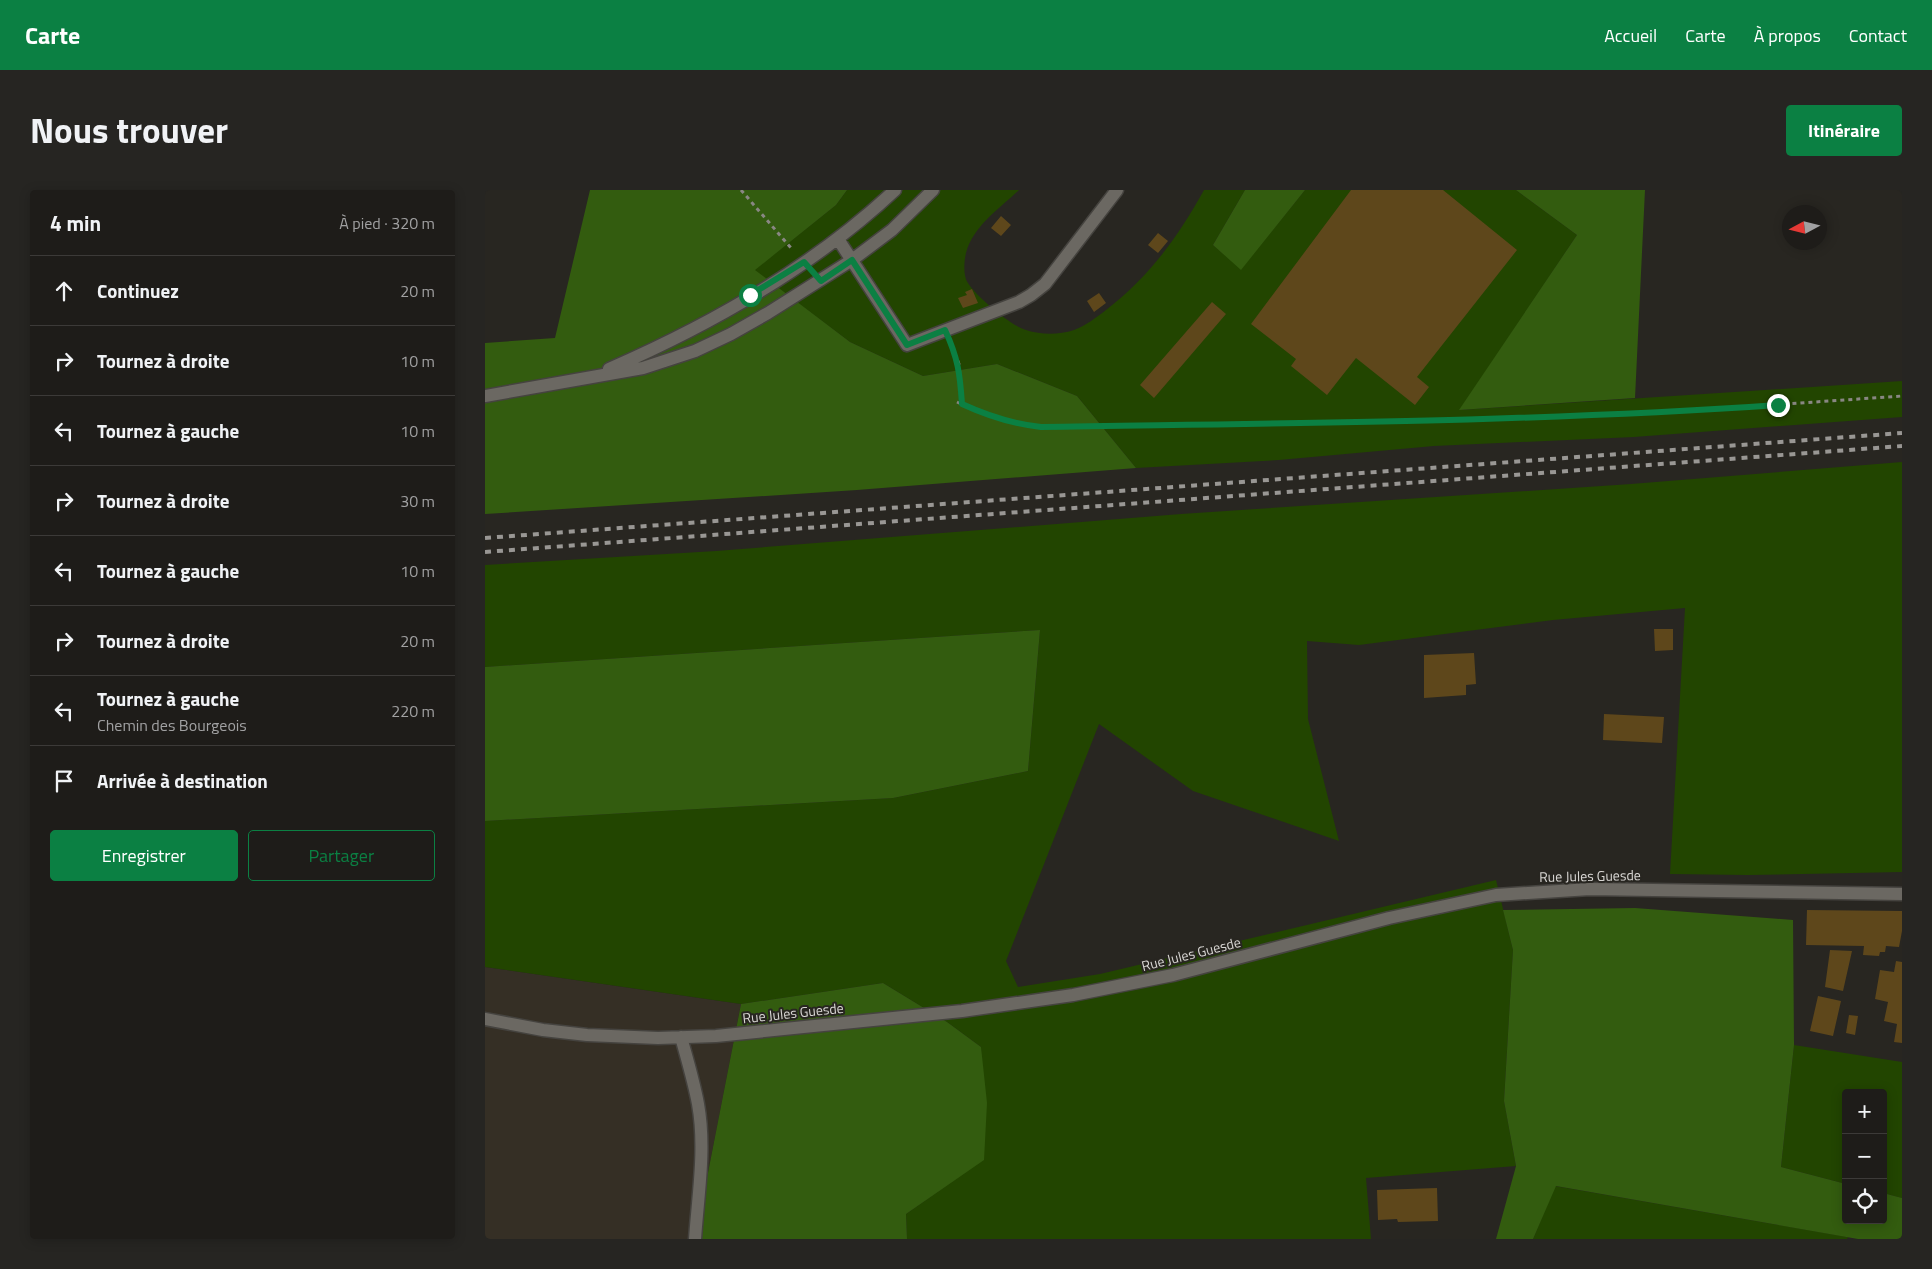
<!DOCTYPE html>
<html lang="fr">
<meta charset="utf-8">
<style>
body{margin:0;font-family:"Titillium Web",sans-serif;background:#262522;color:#f1f3f6}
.controls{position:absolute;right:15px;bottom:15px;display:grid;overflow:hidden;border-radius:5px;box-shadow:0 2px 12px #0003}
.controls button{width:45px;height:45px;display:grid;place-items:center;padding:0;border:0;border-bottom:1px solid #3c3a38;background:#1e1c19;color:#f1f3f6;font:25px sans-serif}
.compass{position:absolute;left:1297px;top:15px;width:45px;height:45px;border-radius:50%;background:#1e1c19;box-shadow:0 2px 12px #0003;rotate:263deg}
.stop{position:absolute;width:15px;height:15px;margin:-11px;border:4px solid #0b8043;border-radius:50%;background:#fff}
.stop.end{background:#0b8043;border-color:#fff;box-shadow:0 1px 5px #0008}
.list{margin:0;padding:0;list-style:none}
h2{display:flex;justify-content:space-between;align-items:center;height:65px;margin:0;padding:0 20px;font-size:21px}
h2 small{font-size:16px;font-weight:400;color:#a1a1a2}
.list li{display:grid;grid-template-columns:32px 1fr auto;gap:15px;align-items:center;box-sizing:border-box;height:70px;padding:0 20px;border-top:1px solid #3c3a38}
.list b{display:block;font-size:19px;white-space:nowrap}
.list p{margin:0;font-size:16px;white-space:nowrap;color:#a1a1a2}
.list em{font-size:16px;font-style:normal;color:#a1a1a2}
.actions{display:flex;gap:10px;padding:15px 20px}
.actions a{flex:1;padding:11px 0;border:1px solid #0b8043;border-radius:5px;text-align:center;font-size:18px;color:#0b8043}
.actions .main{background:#0b8043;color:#fff}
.icon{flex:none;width:28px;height:28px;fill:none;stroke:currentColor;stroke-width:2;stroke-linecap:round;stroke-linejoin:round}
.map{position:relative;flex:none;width:1417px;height:1049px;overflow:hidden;border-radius:5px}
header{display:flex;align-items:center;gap:30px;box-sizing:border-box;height:70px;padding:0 25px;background:#0b8043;color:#fff}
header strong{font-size:24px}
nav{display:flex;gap:28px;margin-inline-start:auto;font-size:18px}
.intro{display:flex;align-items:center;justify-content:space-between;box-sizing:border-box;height:120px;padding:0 30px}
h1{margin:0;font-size:35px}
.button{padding:12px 22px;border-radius:5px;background:#0b8043;color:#fff;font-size:18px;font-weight:700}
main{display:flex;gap:30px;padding:0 30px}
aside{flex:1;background:#1e1c19;border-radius:5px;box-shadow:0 2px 12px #0003}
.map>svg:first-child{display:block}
.built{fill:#352f25}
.green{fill:#224500}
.forest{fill:#335c0f}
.building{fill:#5e471b}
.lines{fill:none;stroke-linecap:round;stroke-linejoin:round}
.minor-casing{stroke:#45433f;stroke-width:15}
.path{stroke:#898783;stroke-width:3;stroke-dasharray:4 4;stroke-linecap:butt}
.minor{stroke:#6b6862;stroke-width:12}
.rail{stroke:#999794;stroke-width:4;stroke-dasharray:6 6;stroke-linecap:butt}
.route{stroke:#0b8043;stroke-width:6}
.labels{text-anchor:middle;stroke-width:4;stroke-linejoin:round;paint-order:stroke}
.street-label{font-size:14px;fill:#d9d7d4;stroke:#282621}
</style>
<header>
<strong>Carte</strong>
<nav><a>Accueil</a><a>Carte</a><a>À propos</a><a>Contact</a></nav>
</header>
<div class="intro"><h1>Nous trouver</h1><a class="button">Itinéraire</a></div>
<main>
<aside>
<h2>4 min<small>À pied · 320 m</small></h2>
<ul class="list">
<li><svg class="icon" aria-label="ahead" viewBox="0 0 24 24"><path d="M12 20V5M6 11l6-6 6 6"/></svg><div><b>Continuez</b></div><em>20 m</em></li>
<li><svg class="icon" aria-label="right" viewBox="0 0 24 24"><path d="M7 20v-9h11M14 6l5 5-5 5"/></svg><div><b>Tournez à droite</b></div><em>10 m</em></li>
<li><svg class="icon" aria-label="left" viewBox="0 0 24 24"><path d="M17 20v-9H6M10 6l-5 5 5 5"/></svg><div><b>Tournez à gauche</b></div><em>10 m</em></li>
<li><svg class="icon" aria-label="right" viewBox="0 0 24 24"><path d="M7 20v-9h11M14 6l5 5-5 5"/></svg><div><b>Tournez à droite</b></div><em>30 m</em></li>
<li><svg class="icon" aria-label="left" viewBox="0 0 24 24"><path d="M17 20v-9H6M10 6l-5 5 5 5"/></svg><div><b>Tournez à gauche</b></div><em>10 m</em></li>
<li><svg class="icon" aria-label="right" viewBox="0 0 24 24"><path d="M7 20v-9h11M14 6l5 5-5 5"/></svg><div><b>Tournez à droite</b></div><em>20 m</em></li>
<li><svg class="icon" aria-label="left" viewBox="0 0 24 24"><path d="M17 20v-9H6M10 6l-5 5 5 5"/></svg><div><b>Tournez à gauche</b><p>Chemin des Bourgeois</p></div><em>220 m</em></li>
<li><svg class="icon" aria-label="arrive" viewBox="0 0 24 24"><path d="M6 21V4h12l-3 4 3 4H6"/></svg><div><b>Arrivée à destination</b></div></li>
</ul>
<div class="actions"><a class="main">Enregistrer</a><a>Partager</a></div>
</aside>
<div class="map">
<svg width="1417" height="1049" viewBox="0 0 1417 1049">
<rect width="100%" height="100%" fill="#282621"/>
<path class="built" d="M0,777L256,814L210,1049H0Z"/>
<path class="green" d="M362,0H534C515,18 488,36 481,63C479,71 478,86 483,93C491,106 526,136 541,140C557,145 573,145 589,140C600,136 612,127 621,120C664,87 693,47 719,0H760L728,55L756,79L820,0H1031L1092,45L975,220L1417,191V227L1149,247L949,256L794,270L651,278L592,206L512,174L438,186L365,152L269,80L351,15Z
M1417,272V682L1263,685L1185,684L1200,418L1068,430L874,455L822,451L823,529L854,651L708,601L614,534L521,771L533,797L615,784L1011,690L1028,760L1019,911L1031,976L881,988L886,1049H422L421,1024L499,969L496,857L462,832L398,793L256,814L0,777V631L408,608L543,581L555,440L0,477V375L231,361L696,324L1146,294Z
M1309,855L1417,872V1008L1398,1003V903H1361V994L1296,977Z
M1070,996L1363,1047L1362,1049H1048Z"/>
<path class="forest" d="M105,0H362L351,15L270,80L365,152L438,186L512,174L592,206L651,278L372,300L0,324V153L70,148Z
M760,0H820L756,80L728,55Z
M1031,0H1160L1150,208L974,220L1092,45Z
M555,440L543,581L408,608L0,631V477Z
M1150,718L1308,730L1309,855L1296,977L1361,994V1030H1398V1003L1417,1008V1049H1373L1071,996L1048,1049H1011L1031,976L1019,911L1028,760L1018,720Z
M398,793L462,832L496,857L502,913L499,970L421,1024L422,1049H210L256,814Z"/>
<path class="building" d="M866,0H958L1032,60L932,187L944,197L930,215L871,168L842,205L806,176L811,169L766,134Z
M516,26L526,35L516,46L506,38Z
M673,43L683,51L673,63L663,55Z
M487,99L493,113L478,118L473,108L482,105L480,102Z
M614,103L621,113L609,122L602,111Z
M727,112L741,124L669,208L655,195Z
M1169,439H1188V460L1170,461Z
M989,463L991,494L981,495V505L939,508V465Z
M1119,524L1179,527L1177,553L1118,550Z
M1322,720L1417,721V741L1414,757L1401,756L1400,762H1395L1394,766L1378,765L1379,756L1321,755Z
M1345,760L1367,761L1358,801L1340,797Z
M1411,771L1417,772V853L1409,852L1412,834L1399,831L1403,812L1390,809L1395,780L1409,782Z
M1333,806L1356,811L1348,846L1325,841Z
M1364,825L1373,826L1370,845L1361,843Z
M952,998L953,1031L913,1032L912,1029L893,1030L892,1000Z"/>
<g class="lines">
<defs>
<path id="minor" d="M353,49L422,155L534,112L546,105L560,94L632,0
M124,179C225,135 330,75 410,0
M0,206L158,178L210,161L246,144L283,123L367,70L407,40L448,0
M0,829L58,840L102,845L173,848L231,846L477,821L588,805L688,785L904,728L1011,705L1105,699L1417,704
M196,847C202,869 209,892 213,914C221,958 213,1005 210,1049"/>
</defs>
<use href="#minor" class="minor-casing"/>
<path class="path" d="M256,0L306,58
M467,156L474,174L477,214
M472,212C499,225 526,234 556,237L997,229L1199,221L1417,206"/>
<use href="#minor" class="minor"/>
<path class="rail" d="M0,348L1417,243
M0,362L1417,256"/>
</g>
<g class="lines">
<path class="route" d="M265,105L319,72L336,91L367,70L422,155L460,140C473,168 475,184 477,214C503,226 528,234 556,237C802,233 1048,232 1293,215"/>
</g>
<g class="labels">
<g class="street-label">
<text transform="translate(1105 686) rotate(-1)" y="5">Rue Jules Guesde</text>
<text transform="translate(706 764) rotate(-14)" y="5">Rue Jules Guesde</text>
<text transform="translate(308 823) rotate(-6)" y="5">Rue Jules Guesde</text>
</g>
</g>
</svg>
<div class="controls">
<button>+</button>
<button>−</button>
<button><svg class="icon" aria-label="locate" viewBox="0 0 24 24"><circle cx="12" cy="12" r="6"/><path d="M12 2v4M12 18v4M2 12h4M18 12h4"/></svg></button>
</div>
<svg class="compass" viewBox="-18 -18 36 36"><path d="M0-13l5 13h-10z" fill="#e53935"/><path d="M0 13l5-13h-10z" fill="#a1a1a2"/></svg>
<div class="stop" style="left:265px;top:105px"></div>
<div class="stop end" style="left:1293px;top:215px"></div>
</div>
</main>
